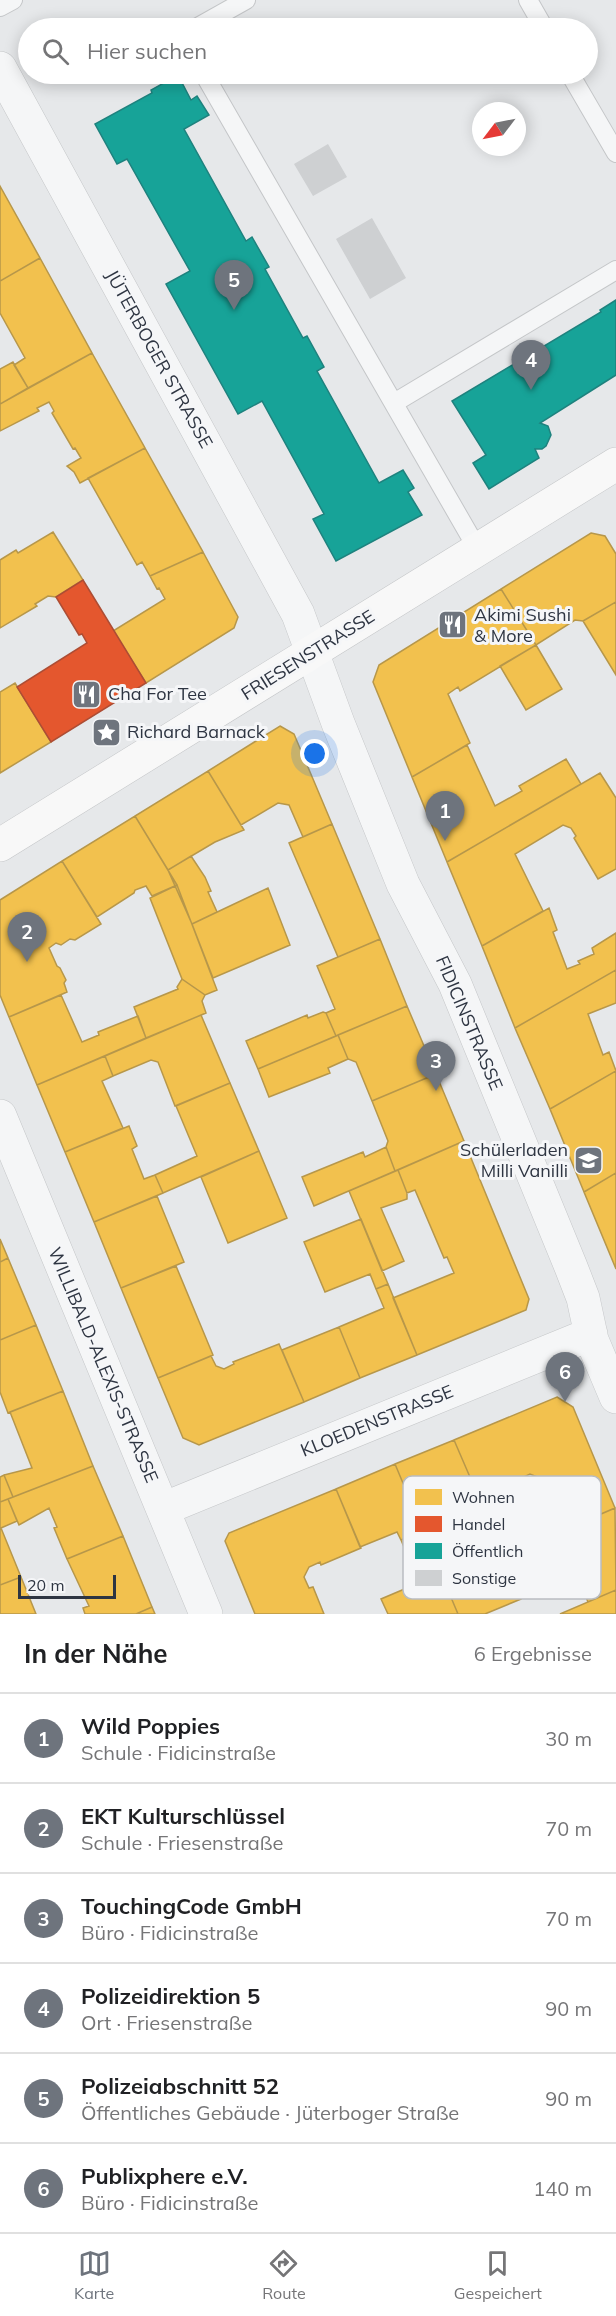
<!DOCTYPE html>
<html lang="de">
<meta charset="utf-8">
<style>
body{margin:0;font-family:Mulish,sans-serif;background:#f2f2f2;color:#202124}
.compass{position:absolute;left:472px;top:102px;width:54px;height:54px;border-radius:50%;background:#fff;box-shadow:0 3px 15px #0003;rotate:238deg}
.scale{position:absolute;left:18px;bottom:15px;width:98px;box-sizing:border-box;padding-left:6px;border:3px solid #2e3542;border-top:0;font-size:16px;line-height:21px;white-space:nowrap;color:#2e3542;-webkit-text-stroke:4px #f5f6f8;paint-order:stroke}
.you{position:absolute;left:315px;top:754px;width:21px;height:21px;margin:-15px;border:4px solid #fff;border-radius:50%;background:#1a73e8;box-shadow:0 0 0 9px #1a73e833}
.badge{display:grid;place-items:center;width:39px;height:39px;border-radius:50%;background:#6e747d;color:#fff;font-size:20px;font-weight:700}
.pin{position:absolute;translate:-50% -50px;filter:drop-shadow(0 2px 3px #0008)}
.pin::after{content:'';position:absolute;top:32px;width:21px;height:18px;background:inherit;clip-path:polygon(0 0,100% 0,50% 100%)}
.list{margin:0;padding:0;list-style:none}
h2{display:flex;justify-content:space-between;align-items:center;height:78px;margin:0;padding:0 24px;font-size:26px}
h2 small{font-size:20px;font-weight:400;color:#757577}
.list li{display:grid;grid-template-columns:39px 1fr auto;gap:18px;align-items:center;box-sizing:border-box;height:90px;padding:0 24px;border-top:2px solid #e0e0e0}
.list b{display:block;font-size:22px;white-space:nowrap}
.list p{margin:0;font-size:20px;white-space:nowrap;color:#757577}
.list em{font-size:20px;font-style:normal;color:#757577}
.icon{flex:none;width:33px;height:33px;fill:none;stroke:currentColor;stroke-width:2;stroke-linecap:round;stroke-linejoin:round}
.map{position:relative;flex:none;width:616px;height:1614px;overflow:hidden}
.search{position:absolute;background:#fff;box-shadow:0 3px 15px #0003;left:18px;right:18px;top:18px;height:66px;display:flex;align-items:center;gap:15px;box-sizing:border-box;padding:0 21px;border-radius:33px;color:#757577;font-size:22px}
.sheet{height:618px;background:#fff}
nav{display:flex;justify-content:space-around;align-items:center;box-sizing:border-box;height:84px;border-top:2px solid #e0e0e0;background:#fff;font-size:16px;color:#757577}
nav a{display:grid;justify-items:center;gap:3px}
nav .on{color:#6e747d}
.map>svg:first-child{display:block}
.homes{fill:#f2c14e;stroke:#b7974a;stroke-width:1.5}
.shops{fill:#e4572e;stroke:#ad4d34;stroke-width:1.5}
.public{fill:#17a398;stroke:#1e827e;stroke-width:1.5}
.building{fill:#ced0d2}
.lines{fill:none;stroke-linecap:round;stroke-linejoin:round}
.lane-casing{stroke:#c4c6c8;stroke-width:20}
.street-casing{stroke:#c4c6c8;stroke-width:34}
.secondary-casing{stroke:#c4c6c8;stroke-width:34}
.lane{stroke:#f5f6f7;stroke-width:18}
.street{stroke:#f5f6f7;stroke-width:33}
.secondary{stroke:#f8f8f8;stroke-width:33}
.labels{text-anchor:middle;stroke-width:6;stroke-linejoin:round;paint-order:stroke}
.street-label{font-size:18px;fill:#2e3542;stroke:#f5f6f8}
.poi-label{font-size:18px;fill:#2e3542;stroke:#f5f6f8;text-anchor:start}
.key{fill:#f5f6f8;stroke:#b9bcc1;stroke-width:1.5}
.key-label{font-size:16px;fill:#2e3542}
</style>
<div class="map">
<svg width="616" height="1614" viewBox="0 0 616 1614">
<rect width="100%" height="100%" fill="#e6e8ea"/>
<path class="homes" d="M0,186L40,258L0,281Z
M40,258L92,353L28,388L14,365L25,358L0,313V281Z
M92,353L145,448L80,483L74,472L67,466L81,458L75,448L73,449L52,413L54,411L49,402L37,408L39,411L0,431V404Z
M13,362L28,388L0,404V369Z
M145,448L203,552L150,576L142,562L137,565L88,478Z
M53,532L83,580L56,597L48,596L35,604L37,606L0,628V560L16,550L18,553Z
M591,533L605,536L616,554V602L583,621L575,620L536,645L501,589Z
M203,552L238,617L234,628L146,683L113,631L165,599L159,588L157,589L150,576Z
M501,589L536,645L460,691L458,687L448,694L470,743L412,777L373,682L379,665Z
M616,602V675L583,621Z
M536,645L562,689L526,710L500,666Z
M15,683L51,742L0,773V692Z
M280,726L294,734L332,824L303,837L289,805L278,803L241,825L208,771Z
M467,745L495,806L522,791L519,786L566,759L581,784L447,862L412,777Z
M208,771L244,830L215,842L168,870L135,816Z
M600,773L616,798V869L598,879L574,838L576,836L571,828L563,825L515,854L543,911L482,946L447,862Z
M135,816L177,885L152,896L146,886L135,890L134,893L97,917L62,861Z
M332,824L380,939L338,957L289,843Z
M191,856L205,877L211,891L208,892L217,912L192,924L168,870Z
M62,861L101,924L75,940L70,939L61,945L56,943L49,948L57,966L60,968L66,980L64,983L67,992L9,1017L0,995V900Z
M177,885L217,990L205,995L182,979L150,898Z
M268,888L290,945L213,978L192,924Z
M549,908L557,930L553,932L567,969L580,964L578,961L594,954L592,948L616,933V970L515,1028L482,946Z
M380,939L407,1006L336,1036L326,1013L335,1009L317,966Z
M616,970V1003L588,1014L603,1055L609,1052L616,1071L550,1109L515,1028Z
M182,979L205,995L202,1001L206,1013L146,1038L134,1007L178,989L177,987Z
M61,995L82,1042L99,1035L98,1032L138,1016L146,1038L37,1085L9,1017Z
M407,1006L436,1074L372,1101L356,1062L348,1059L338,1035Z
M323,1012L326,1013L336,1036L258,1069L246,1041L307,1015L308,1018Z
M201,1015L230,1083L175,1106L158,1062L151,1060L113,1076L105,1056Z
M338,1035L348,1059L328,1068L330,1073L269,1097L258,1069Z
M105,1056L113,1076L102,1081L123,1128L65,1152L37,1085Z
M616,1071V1173L584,1192L550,1109Z
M436,1074L464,1141L395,1171L386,1147L388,1141L372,1101Z
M230,1083L259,1151L163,1193L155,1175L197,1156L176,1106Z
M129,1126L137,1146L132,1149L144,1179L155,1175L163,1193L94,1222L65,1152Z
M464,1141L529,1299L526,1310L417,1355L393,1298L454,1273L447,1257L444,1258L415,1190L407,1193L398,1170Z
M386,1147L395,1171L314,1206L302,1177L363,1152L365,1157Z
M259,1151L287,1218L228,1243L201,1177Z
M398,1170L407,1193V1199L381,1208L404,1261L382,1271L349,1191Z
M616,1173V1269L584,1192Z
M157,1196L184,1262L121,1288L94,1222Z
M361,1219L388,1284L376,1289L370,1274L325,1292L304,1242Z
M0,1239L8,1258L0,1262Z
M8,1258L36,1325L0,1340V1262Z
M176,1266L213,1355L158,1378L121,1288Z
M388,1284L417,1355L360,1378L339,1327L384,1308L376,1289Z
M36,1325L63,1391L8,1413L0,1392V1340Z
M339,1327L360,1378L304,1402L282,1350Z
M279,1344L304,1402L199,1445L183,1438L158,1378L211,1356L216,1366L224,1369L234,1364L233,1362Z
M63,1391L93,1466L13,1497L4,1475L32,1468L10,1412Z
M557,1397L573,1407L615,1508L559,1532L542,1490L544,1489L540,1478L530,1474L519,1479L520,1481L479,1498L454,1440Z
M454,1440L479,1498L437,1515L440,1523L423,1531L395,1464Z
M395,1464L423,1531L401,1540L397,1532L360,1547L336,1489Z
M93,1466L123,1536L67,1559L54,1528L57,1527L49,1508L19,1525L8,1499Z
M4,1475L13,1497L0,1502V1477Z
M336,1489L361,1548L321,1565L320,1562L309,1567L304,1577L309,1588L313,1587L324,1614H255L225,1541L229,1533Z
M8,1499L17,1521L1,1528L21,1577L0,1585V1502Z
M615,1508L616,1590L588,1602L559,1532Z
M440,1523L454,1554L452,1557L457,1568L501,1551L521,1599L485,1614H458L423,1531Z
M423,1531L458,1614H388L381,1599L421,1582L418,1573L414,1571L401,1540Z
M123,1536L152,1607L136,1614H85L83,1608L89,1606L67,1559Z
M21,1577L36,1614H0V1585Z
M616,1590V1614H560Z
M152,1607L155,1614H136Z"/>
<path class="shops" d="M83,580L146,683L51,742L17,687L87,643L82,634L79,635L56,597Z"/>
<path class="public" d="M178,75L191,100L197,96L209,115L184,129L246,241L252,237L269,267L265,269L303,338L307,336L324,367L317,371L379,483L403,470L414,488L408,492L422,515L336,561L313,519L324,514L262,401L238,414L166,284L190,271L127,159L117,164L95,124L152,93L151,90Z
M616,300V375L540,423L548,426L551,435L546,446L542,449H535L539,458L489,489L473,463L486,455L452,401L601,312L600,310Z"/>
<path class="building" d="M328,144L347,177L313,196L294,164Z
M372,218L406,278L370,299L336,239Z"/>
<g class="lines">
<defs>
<path id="lane" d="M528,0L544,28
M0,7L13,0
M196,28L246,0
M204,74L478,550
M570,74L616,153
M394,403L616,270"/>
<path id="street" d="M0,68L298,614L338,723L403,884L455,984L571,1267L583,1298L592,1340L616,1397
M0,1116L206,1614
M163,1509L591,1334"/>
<path id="secondary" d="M0,845L616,464"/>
</defs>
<use href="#lane" class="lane-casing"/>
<use href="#street" class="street-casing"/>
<use href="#secondary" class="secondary-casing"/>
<use href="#lane" class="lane"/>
<use href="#street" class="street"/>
<use href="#secondary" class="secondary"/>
</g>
<defs>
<symbol id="restaurant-square" viewBox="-11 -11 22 22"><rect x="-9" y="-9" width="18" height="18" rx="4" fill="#6e747d" stroke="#f5f6f8"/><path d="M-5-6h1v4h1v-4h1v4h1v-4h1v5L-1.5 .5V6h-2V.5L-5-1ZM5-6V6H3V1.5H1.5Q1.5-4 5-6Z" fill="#fff"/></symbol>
<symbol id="sight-square" viewBox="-11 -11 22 22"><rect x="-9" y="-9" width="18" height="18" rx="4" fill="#6e747d" stroke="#f5f6f8"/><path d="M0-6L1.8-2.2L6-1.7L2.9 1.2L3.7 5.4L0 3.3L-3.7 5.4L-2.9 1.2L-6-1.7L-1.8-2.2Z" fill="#fff"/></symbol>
<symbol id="school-square" viewBox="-11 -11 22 22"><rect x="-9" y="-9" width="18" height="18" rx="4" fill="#6e747d" stroke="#f5f6f8"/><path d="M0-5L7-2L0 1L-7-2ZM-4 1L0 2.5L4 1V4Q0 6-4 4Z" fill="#fff"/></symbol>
</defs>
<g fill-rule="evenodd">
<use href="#restaurant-square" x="436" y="608" width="33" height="33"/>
<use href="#restaurant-square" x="70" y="678" width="33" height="33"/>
<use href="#sight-square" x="90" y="716" width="33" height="33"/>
<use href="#school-square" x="572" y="1144" width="33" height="33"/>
</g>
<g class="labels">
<g class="street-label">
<text transform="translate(159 359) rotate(61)" y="6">JÜTERBOGER STRASSE</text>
<text transform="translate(308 655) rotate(-32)" y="6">FRIESENSTRASSE</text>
<text transform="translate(469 1023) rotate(67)" y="6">FIDICINSTRASSE</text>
<text transform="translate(103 1365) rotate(67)" y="6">WILLIBALD-ALEXIS-STRASSE</text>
<text transform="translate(377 1421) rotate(-22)" y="6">KLOEDENSTRASSE</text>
</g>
<g class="poi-label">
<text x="474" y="621">Akimi Sushi<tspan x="474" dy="21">&amp; More</tspan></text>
<text x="108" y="700">Cha For Tee</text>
<text x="127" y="738">Richard Barnack</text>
<text x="568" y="1156" text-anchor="end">Schülerladen<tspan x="568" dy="21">Milli Vanilli</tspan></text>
</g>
</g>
<rect x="403" y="1476" width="198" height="123" rx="9" class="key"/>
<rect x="415" y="1489" width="27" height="16" fill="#f2c14e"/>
<rect x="415" y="1516" width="27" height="16" fill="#e4572e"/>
<rect x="415" y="1543" width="27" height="16" fill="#17a398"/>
<rect x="415" y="1570" width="27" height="16" fill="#ced0d2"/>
<g class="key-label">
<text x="452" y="1503">Wohnen</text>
<text x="452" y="1530">Handel</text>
<text x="452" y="1557">Öffentlich</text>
<text x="452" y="1584">Sonstige</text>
</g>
</svg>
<svg class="compass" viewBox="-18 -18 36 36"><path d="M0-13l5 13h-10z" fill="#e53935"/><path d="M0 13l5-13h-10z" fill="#757577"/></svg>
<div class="scale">20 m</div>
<div class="you"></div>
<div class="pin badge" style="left:445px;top:841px">1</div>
<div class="pin badge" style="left:27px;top:962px">2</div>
<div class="pin badge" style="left:436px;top:1091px">3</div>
<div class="pin badge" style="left:531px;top:390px">4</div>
<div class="pin badge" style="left:234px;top:310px">5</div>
<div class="pin badge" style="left:565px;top:1402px">6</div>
<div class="search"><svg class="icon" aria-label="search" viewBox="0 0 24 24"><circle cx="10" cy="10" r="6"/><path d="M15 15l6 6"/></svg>Hier suchen</div>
</div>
<section class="sheet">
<h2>In der Nähe<small>6 Ergebnisse</small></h2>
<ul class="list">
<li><span class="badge">1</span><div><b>Wild Poppies</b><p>Schule · Fidicinstraße</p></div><em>30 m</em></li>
<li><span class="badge">2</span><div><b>EKT Kulturschlüssel</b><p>Schule · Friesenstraße</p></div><em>70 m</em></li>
<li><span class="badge">3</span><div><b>TouchingCode GmbH</b><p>Büro · Fidicinstraße</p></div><em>70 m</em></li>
<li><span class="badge">4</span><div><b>Polizeidirektion 5</b><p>Ort · Friesenstraße</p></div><em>90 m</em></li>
<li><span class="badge">5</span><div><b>Polizeiabschnitt 52</b><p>Öffentliches Gebäude · Jüterboger Straße</p></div><em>90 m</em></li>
<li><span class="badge">6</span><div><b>Publixphere e.V.</b><p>Büro · Fidicinstraße</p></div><em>140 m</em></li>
</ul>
</section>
<nav>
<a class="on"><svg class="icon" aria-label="map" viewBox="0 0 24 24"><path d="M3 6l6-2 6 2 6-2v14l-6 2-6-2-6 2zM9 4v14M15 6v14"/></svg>Karte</a>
<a><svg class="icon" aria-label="directions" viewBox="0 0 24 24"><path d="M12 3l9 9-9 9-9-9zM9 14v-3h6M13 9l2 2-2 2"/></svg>Route</a>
<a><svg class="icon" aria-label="saved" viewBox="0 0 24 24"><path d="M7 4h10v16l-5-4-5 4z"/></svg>Gespeichert</a>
</nav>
